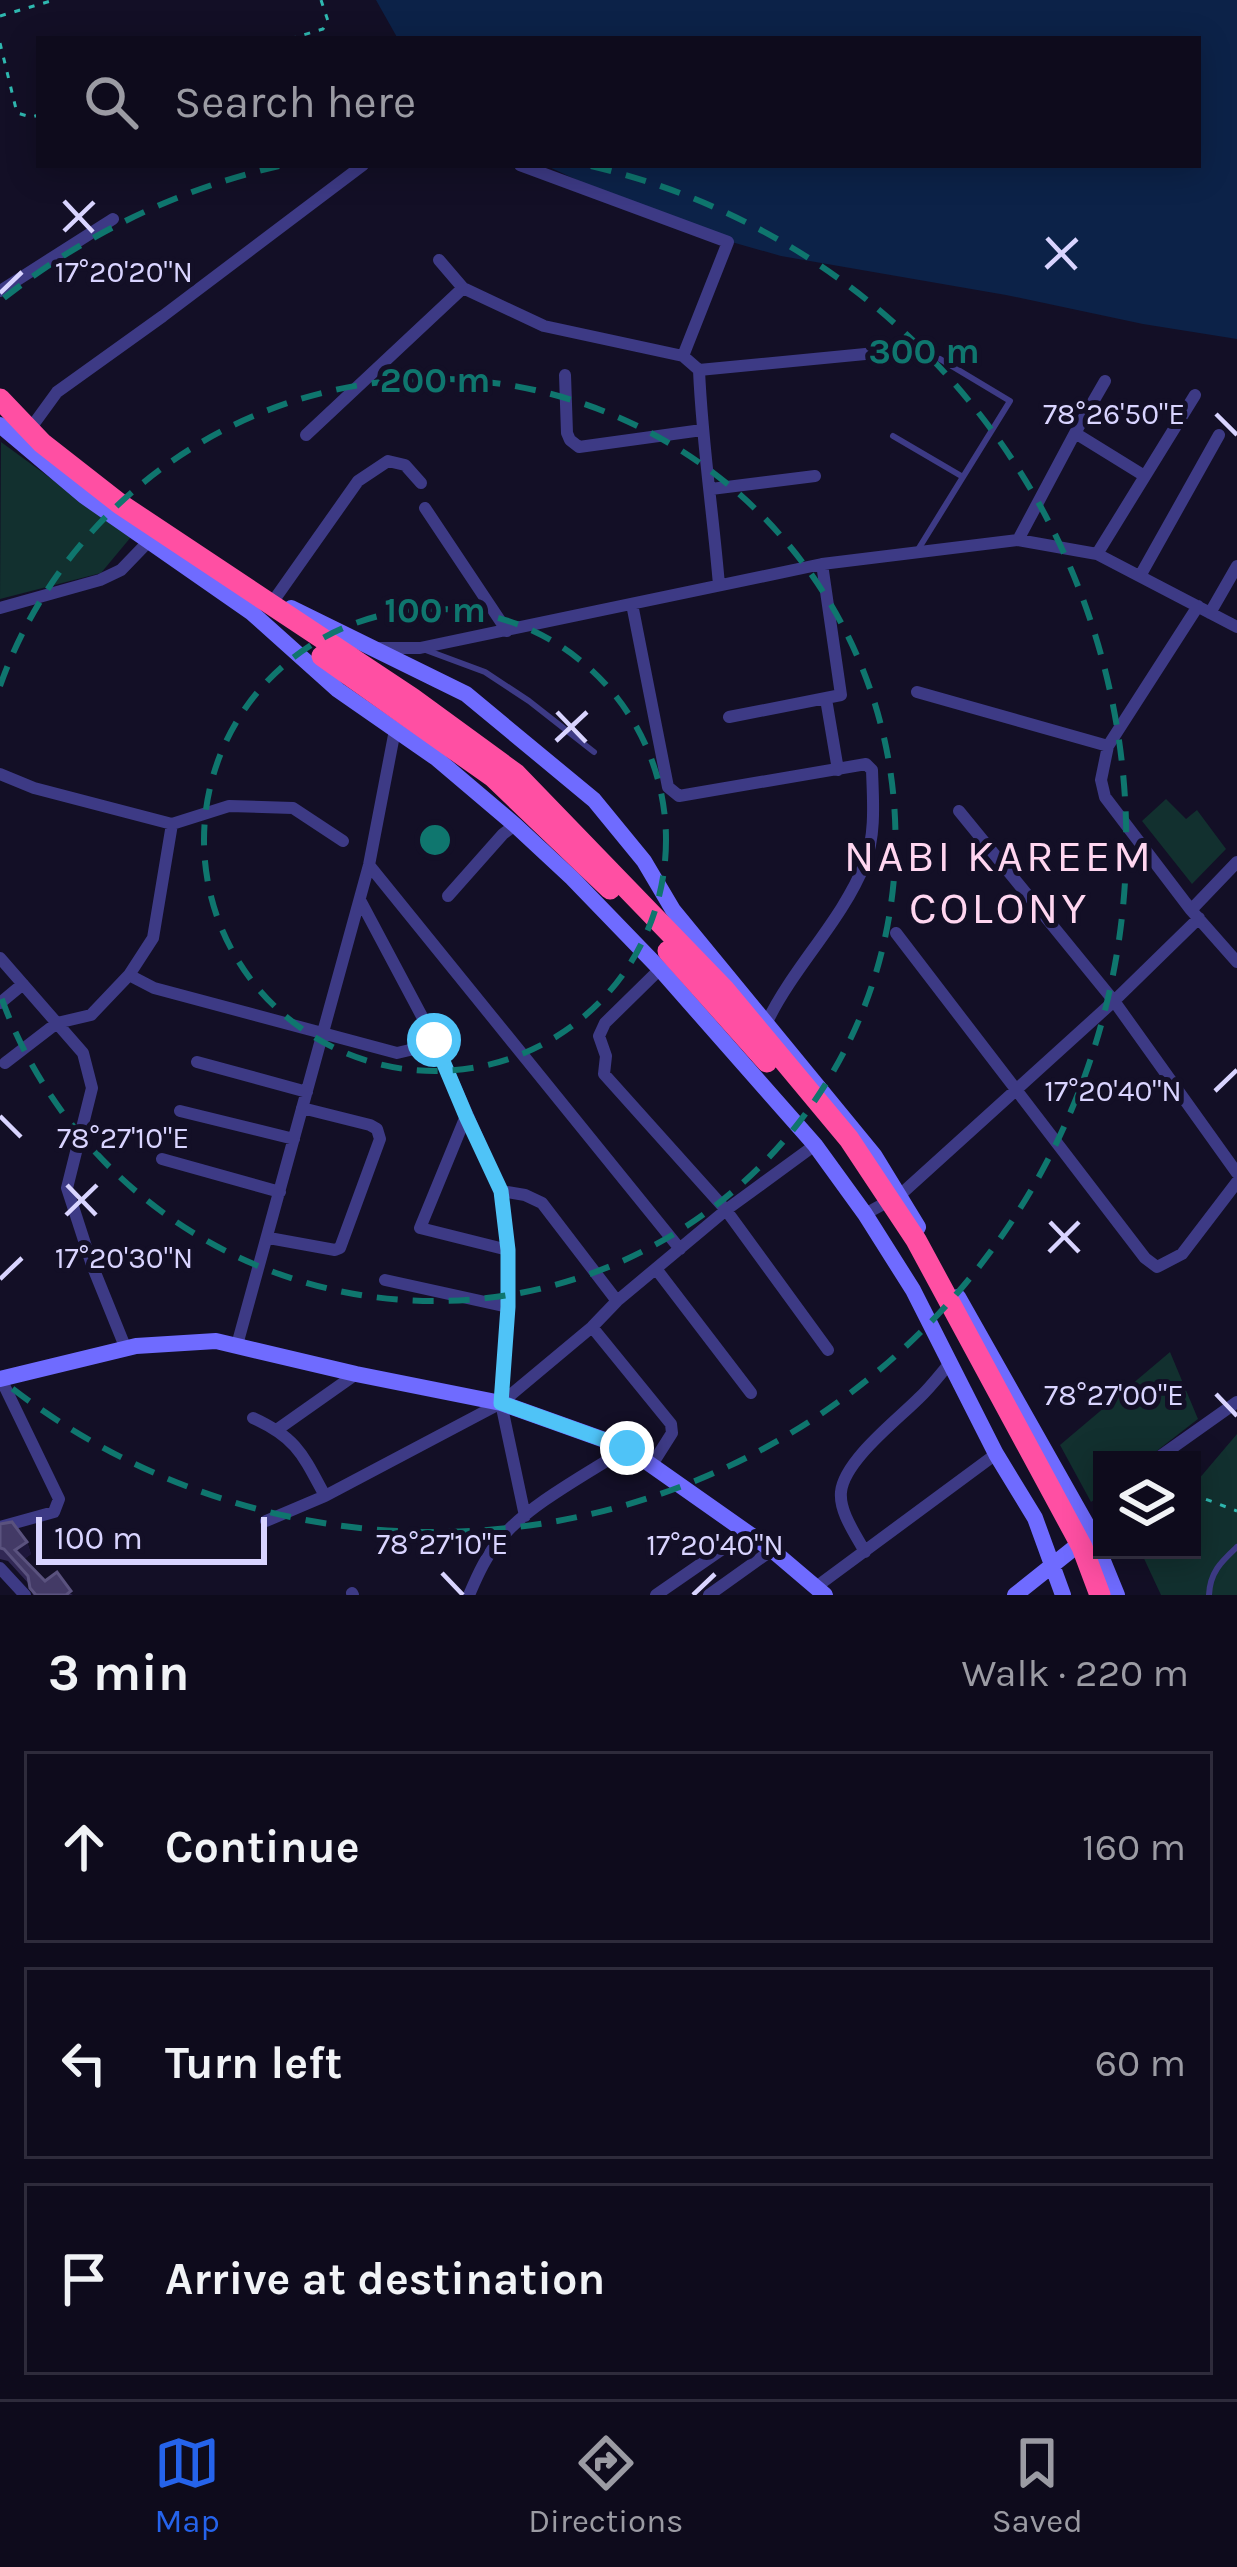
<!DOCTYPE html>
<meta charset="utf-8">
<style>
body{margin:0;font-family:Karla,sans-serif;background:#1c1929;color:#f1f3f6}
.controls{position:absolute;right:36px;bottom:36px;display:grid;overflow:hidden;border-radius:0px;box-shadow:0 6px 30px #0003}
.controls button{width:108px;height:108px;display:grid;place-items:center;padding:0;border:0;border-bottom:3px solid #2e2b3b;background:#0e0b1c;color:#f1f3f6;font:60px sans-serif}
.scale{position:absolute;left:36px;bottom:30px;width:231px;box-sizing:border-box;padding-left:12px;border:6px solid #d9d4ff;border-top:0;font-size:33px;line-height:42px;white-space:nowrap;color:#d9d4ff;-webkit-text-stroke:9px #130f26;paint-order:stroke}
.stop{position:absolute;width:36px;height:36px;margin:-27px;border:9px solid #4fc3f7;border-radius:50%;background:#fff}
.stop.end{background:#4fc3f7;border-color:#fff;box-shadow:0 3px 12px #0008}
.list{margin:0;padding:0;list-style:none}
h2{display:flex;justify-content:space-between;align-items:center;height:156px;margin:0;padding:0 48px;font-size:51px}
h2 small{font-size:39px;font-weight:400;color:#9b9ba3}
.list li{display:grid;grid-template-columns:78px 1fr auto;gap:36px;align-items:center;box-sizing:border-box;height:192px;margin:0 24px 24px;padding:0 24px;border:3px solid #2e2b3b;border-radius:0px}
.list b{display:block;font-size:45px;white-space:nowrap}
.list em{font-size:39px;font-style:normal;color:#9b9ba3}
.icon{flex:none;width:66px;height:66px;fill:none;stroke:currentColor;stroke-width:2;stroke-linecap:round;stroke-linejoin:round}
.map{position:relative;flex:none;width:1237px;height:1595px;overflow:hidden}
.search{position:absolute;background:#0e0b1c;box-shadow:0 6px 30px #0003;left:36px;right:36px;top:36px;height:132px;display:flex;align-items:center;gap:30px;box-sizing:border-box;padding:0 42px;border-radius:0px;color:#9b9ba3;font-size:45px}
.sheet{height:804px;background:#0e0b1c}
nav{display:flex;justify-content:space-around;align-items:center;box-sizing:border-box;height:168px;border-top:3px solid #2e2b3b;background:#0e0b1c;font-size:33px;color:#9b9ba3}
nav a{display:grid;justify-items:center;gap:6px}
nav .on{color:#2563eb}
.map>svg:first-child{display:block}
.green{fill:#12302f}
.water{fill:#0c2248}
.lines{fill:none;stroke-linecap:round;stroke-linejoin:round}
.path{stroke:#2fb8b0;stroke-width:3;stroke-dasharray:6 9;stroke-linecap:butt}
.lane{stroke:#3d3a85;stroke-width:6}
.street{stroke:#3d3a85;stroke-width:12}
.secondary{stroke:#6f6bff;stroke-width:16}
.highway-bridge{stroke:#ff4fa3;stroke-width:21}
.wall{fill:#312854}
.shaded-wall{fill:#1d163a}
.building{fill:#433a66;stroke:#5a527e;stroke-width:3}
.route{stroke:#4fc3f7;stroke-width:15}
.ticks{fill:none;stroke:#d9d4ff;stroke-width:4.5}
.ring{fill:none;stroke:#0f766e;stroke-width:6;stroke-dasharray:21 15}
.labels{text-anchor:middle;stroke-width:10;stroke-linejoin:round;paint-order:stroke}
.neighbourhood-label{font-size:45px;letter-spacing:3px;fill:#ffd6f0;stroke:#130f26}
.ticks-label{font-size:30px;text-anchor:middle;fill:#d9d4ff;stroke:#130f26;stroke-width:10;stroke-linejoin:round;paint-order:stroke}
.centre{fill:#0f766e;stroke:#130f26;stroke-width:6}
.ring-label{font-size:36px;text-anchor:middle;font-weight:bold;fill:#0f766e;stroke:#130f26;stroke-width:10;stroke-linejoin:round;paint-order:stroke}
</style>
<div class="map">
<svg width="1237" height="1595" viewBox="0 0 1237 1595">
<rect width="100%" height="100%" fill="#130f26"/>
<path class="green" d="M1,442L131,537L101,573L0,599Z
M1166,799L1186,819L1197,810L1226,849L1192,884L1142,821Z
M1170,1352L1198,1419L1145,1460H1102V1494L1091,1502L1060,1445Z
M1237,1434V1595H1161L1140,1550H1192V1487Z"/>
<path class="water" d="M376,0H1237V339L1143,324L1006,295L781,256L672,225L545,165H1198V39H398Z"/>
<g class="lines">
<path class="path" d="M0,16L54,0
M290,39L323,29L328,21L321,0
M0,43L17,113L31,117L39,115
M1192,1494L1237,1511"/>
<path class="lane" d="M893,436L963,477
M919,548L1010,401L940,359
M423,649L485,672L529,701L594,752
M1209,1595C1210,1572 1221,1562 1237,1547"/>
<path class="street" d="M520,165L728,242L683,356
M439,260L463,288L544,326L683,356L699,370L886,352
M0,291L113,219
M699,370C702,442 713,513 719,585
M565,375L567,433L570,440L579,447L702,430
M33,425L57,392L163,316L363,165
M1075,433L1105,381
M306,435L463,288
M711,489L815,476
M425,508L507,631
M1018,540L1075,433L1143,475
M1097,554L1195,395
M1140,576L1219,435
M274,600L358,481L388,461L405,465L421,483
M632,604L668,787L679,796L866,764L872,770C873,800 876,834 865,863C842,921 794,966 767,1022
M1198,606L1108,746L1101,780L1105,797L1191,910L1237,962
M0,608L100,580L121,570L148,542
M1210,613L1237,566
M380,648H420L822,564L1018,540L1097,554L1237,627
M917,692L1108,746
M826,699L838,770
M729,717L841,695L822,564
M0,774L34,788L172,824L229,806L293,808L343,841
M959,811L1114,1001L1237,1173
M369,865L680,1249
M448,896L503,834L515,825
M360,900L434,1039L501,1191L508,1250V1307L501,1403L525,1516
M1191,910L1237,862
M896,933L1145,1258L1157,1267L1182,1254L1237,1182
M0,958L83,1053L92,1088L67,1188L92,1265L126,1349
M660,969L605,1023L599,1036L606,1056L604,1074L726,1210L828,1350
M129,975L154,988L397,1053L414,1049L434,1039
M0,1003L23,984
M197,1062L307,1092
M5,1063L57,1023L91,1015L129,975L153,938L172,824
M180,1111L294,1139
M466,1116L420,1228L508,1250
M162,1159L280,1192
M501,1191L525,1195L542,1203L617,1301
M865,1214L900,1195L1114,1001L1199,918
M269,1238L335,1250L340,1248L380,1139L377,1129L370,1125L302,1108
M657,1270L751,1393
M385,1280L508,1307
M592,1327L671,1424L672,1433L653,1463
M237,1345L369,865L395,730
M253,1418C297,1438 303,1455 325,1496
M278,1429L356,1374
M1155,1460L1237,1402
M266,1521L325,1496L501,1403L592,1327L617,1301L726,1210L815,1145
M0,1527L54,1512L59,1499L1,1379
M1092,1534L1102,1516
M865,1552C856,1535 839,1512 841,1492C844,1461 897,1420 918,1399C929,1389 939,1376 949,1364
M0,1568L25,1595
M816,1587L996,1454
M352,1593L353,1595
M469,1595C478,1574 487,1554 502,1537C531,1503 589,1473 627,1448
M656,1595L747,1532
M709,1595L772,1550"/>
<path class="secondary" d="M0,425L84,496L252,613L338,690L436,758L515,825L572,878L660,969L815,1145L865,1214L913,1290L996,1454L1035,1518L1063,1595
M291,608L466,694L594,800L644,861L673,910L874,1155L918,1227
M958,1297L1092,1534L1117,1595
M0,1379L136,1346L216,1341L356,1374L501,1403L627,1448L772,1550L825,1595
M1015,1595L1089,1536"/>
<path class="highway-bridge" d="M0,399L42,443L120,504L412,698L516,774L724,989L849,1139L916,1240L1082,1547L1100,1595
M322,656L493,777L610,889
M668,951L767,1062"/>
</g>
<path class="wall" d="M0,1524L27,1542L31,1554L24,1559L45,1581L73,1595H33L30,1585L8,1561L0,1559Z"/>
<path class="shaded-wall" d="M27,1542L31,1554L20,1562L15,1550Z"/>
<path class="building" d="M12,1522L27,1542L15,1550L45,1581L57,1572L71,1591L66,1595H36L30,1588L28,1576L4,1549L0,1548V1524Z"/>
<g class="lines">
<path class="route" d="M434,1040L466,1116L501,1191L508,1250V1307L501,1403L627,1448"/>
</g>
<path class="ticks" d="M64,201L93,232M64,231L94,202M1047,238L1076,269M1046,268L1077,239M0,293L22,272M1216,414L1237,435M557,712L586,742M556,741L587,712M1215,1091L1237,1070M0,1116L21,1137M67,1185L96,1215M66,1215L97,1185M1050,1222L1079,1252M1049,1252L1079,1222M0,1279L22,1258M1216,1394L1237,1416M442,1573L463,1595M693,1595L715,1574"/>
<g class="ring">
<circle cx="435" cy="840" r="231"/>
<path d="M0 686A461 461 0 1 1 0 994"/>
<path d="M4 298A692 692 0 0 1 279 166M591 166A692 692 0 1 1 4 1382"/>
</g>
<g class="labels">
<g class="neighbourhood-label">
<text x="999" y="871">NABI KAREEM<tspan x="999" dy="52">COLONY</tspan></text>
</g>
</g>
<g class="ticks-label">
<text x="124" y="282">17°20'20"N</text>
<text x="1114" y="424">78°26'50"E</text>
<text x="1113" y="1101">17°20'40"N</text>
<text x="123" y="1148">78°27'10"E</text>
<text x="124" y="1268">17°20'30"N</text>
<text x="1114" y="1405">78°27'00"E</text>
<text x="442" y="1554">78°27'10"E</text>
<text x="715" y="1555">17°20'40"N</text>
</g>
<circle cx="435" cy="840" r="18" class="centre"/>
<g class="ring-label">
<text x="924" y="363">300 m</text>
<text x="435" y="392">200 m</text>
<text x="435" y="622">100 m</text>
</g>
</svg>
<div class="controls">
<button><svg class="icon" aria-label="layers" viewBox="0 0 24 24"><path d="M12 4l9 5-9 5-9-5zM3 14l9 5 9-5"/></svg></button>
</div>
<div class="scale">100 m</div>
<div class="stop" style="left:434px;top:1040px"></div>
<div class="stop end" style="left:627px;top:1448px"></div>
<div class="search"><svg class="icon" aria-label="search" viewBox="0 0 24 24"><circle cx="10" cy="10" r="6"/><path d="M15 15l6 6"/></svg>Search here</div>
</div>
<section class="sheet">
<h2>3 min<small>Walk · 220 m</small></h2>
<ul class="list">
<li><svg class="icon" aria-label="ahead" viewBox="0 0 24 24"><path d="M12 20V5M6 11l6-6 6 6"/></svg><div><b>Continue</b></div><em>160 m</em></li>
<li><svg class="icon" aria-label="left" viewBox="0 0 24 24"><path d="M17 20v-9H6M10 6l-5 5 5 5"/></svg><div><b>Turn left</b></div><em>60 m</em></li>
<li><svg class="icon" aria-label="arrive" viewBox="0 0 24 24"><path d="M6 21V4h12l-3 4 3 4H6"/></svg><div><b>Arrive at destination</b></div></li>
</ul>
</section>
<nav>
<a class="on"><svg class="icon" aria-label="map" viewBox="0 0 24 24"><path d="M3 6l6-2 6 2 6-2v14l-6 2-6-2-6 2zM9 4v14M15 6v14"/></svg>Map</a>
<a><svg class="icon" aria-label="directions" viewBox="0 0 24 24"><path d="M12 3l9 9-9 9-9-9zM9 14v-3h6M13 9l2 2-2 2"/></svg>Directions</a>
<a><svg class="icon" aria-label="saved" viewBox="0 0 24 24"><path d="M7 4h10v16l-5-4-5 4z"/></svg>Saved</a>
</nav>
